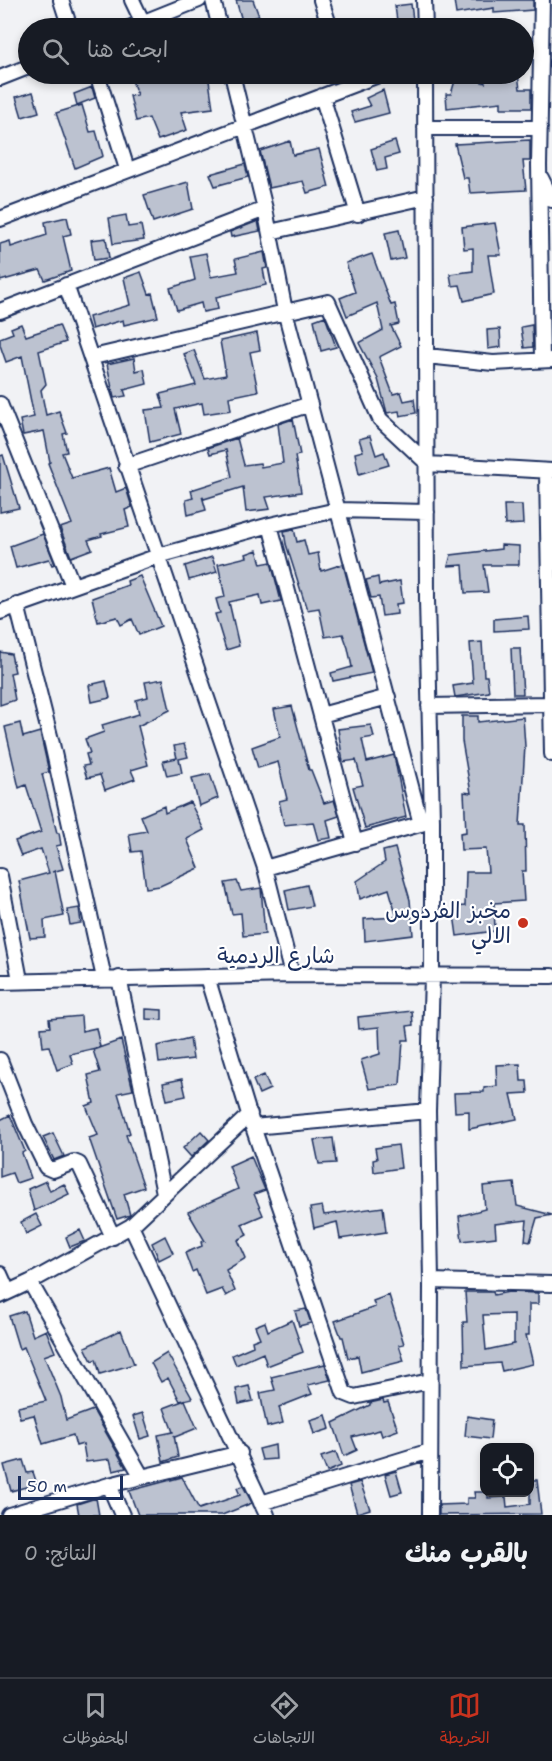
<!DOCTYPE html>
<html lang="ar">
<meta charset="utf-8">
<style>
body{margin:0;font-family:"Shantell Sans","Playpen Sans Arabic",sans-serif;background:#242831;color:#f1f3f6;direction:rtl}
.controls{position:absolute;right:18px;bottom:18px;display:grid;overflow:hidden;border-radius:12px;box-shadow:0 3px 9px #0003}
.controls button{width:54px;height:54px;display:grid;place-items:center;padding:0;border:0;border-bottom:2px solid #363941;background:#171b24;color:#f1f3f6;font:30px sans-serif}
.scale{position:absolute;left:18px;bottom:15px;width:105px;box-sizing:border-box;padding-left:6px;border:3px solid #1b2f5e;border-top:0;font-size:16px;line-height:21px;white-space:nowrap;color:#1b2f5e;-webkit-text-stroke:4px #fff;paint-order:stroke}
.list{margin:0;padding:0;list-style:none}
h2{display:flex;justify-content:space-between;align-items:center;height:78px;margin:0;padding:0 24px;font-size:26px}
h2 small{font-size:20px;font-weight:400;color:#9ea1a6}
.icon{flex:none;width:33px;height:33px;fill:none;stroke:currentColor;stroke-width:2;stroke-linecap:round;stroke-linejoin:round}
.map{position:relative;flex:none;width:552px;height:1515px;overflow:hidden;direction:ltr}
.search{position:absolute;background:#171b24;box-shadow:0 3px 9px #0003;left:18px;right:18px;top:18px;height:66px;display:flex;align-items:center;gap:15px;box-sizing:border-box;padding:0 21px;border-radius:33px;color:#9ea1a6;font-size:22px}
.sheet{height:162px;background:#171b24}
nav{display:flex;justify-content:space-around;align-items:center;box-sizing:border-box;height:84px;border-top:2px solid #363941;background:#171b24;font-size:16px;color:#9ea1a6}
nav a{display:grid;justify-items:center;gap:3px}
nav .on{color:#c8321e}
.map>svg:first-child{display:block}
.building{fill:#bcc2d0;stroke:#1b2f5e;stroke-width:1.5;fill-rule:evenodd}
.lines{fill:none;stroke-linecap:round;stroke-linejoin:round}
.minor-casing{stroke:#1b2f5e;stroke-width:18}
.minor{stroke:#fff;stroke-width:14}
.poi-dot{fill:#c8321e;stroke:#fff;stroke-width:2}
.labels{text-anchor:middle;stroke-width:4.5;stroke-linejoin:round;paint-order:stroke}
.poi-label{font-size:22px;fill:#1b2f5e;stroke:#fff;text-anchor:end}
.street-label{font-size:22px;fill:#1b2f5e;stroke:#fff}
</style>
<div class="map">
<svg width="552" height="1515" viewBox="0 0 552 1515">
<rect width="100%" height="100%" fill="#f1f2f5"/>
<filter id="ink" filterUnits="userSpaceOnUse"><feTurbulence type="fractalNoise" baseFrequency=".0167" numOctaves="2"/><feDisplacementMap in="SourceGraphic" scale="12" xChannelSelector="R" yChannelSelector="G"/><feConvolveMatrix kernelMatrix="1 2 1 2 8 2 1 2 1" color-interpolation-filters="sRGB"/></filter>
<g filter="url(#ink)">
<path class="building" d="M236,0H253L259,16L242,21Z
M454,0H533V10L494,13V8L456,14Z
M411,4L414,28H398L395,6Z
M130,74H208L213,108L181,112L187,130L158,140L149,118L136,121L130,96L137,95Z
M457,74L485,83L483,74H518L520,89H531V108H501V102L447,108L446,94H451Z
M92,87L95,98L77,105L74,94Z
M383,90L389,113L355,122L351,112L370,106L366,98Z
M33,92L39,112L22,117L16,97Z
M82,105L90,132L96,131L103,156L75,168L56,113Z
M530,140V161H523L526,190L470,193L468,178H463L455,144Z
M290,141L293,155L319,149L329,187L307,193L303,181L269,188L260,151Z
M395,141L399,154L385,158L387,169L377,171L371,149Z
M245,164L248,177L215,186L210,174Z
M188,182L193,209L153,222L144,195Z
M126,215L128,227L141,225L144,240L113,244L109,218Z
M67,217L71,234L63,236L71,271L45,280L40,270L0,281V244L10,241L11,247L47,235L45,222Z
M258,221L260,231L231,237L230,232Z
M495,223L501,255H488L494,294L464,301L460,285L452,286L450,274L473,271V248L464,249L462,227Z
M399,230L405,258L391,261L385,233Z
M106,238L109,258L94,260L91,240Z
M264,252L267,268L263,269L266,285L216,297L218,309L203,312L201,303L177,310L170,288L195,280L190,256L206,253L211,277L238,272L235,259Z
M372,254L391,305L395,304L399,324L391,326L401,346L379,357L393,394L401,392L404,401L414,399L416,413L400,416L399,411L387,413L378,379L359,343L383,330L377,303L347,316L340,298L355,292L346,263Z
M141,272L149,294L152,293L158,317L124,325L123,320L92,329L89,317L130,305L124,278Z
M325,316L336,347L321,351L314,320Z
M21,324L26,336L59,325L66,342L39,351L46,384L41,390L46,415L59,411L67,433L63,434L67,452L62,453L72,478L109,468L116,492L126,488L132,507L125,510L129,527L101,534L102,536L88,540L92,549L71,557L60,528L72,524L48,463L50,462L44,431L23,435L20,420L34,417L22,356L6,362L0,345V338L13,333L11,328Z
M532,325L533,347L524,348L521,327Z
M500,329L501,347L488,349L487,330Z
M257,333L260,350L250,352L258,391L229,397L231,410L204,414L202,403L175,409L181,434L150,442L145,410L164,408L160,394L196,385L184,354L194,350L205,379L226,375L220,341Z
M134,358L136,371L144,369L147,384L124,390L126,396L114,398L107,364Z
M293,419L300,455L295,456L301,492L266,497L270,509L246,512L243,487L204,499L202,496L206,510L188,515L186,500L193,498L191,490L232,477L226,450L210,454L208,448L237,438L244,465L260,463L261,467L283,463L278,424Z
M370,436L376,455L384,452L389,465L359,474L355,453L363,451L359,439Z
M3,455L19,508L0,512V456Z
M504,505H522L523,524L505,525Z
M294,529L297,542L304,540L308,555L318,553L321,571L343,564L372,673L333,681L331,673L352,667L348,648L343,634L325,637L319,608L307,610L286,544L284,531Z
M43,534L55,564L52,565L49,559L16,568L10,546Z
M501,545L519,546V565H484L488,592L465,593L463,565L448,566L451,555L501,549Z
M257,550L261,564L271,562L281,601L262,605L260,595L229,602L239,646L226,650L215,614L220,613L216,599L225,597L218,564L247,557L246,554Z
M212,557L217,572L189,580L185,566Z
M140,576L161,626L139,635L132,619L121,625L117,617L98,622L92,598L128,585L127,581Z
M378,577L379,585L400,581L403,603L396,604L397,614L382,616L379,597L371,598L366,580Z
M528,616L529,629L494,631V619Z
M482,642L484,676H487L489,692L455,697L453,686L473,683L470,643Z
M511,648H520L523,694H513Z
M0,652L11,654L15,672L10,673L15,700L0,705Z
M163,679L170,710L138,726L148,765L131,770L135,779L105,790L100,775L87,778L83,766L89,765L86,754L90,753L85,739L104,732L102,725L139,714L136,700L148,697L145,682Z
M106,681L110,698L92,702L89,685Z
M292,706L309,770H311L324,803L334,800L339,816L327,820L331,838L318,840L313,822L284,825L279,801L287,799L278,762L258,768L252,747L280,737L274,709Z
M462,716H478V722L523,717L525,746L520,825H525L526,871H522L524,901L494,903L495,931L457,936L453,907L465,906L466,872H488L486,849L461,850L460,833L466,832L464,792L471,793L462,741Z
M20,723L23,737L40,732L49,772L42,774L57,833H59L61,845L56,846L63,869L52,872L55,871L64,916L44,920L45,937L30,938L19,881L49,873L41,849L21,856L15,841L41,832L26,785L19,788L5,727Z
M371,725L374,737L362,739L367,762L394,755L406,817L365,828L353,787L363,785L356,760L343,762L338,729Z
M184,744L188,757L179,759L182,773L167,776L163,761L177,758L174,746Z
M210,774L218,798L199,806L192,778Z
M190,802L204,830L187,839L199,868L160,886L146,888L141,851L132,852L129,834L147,831L141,816L164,806L165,813Z
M395,848L410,900L413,935L365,941L364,919L397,917L389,889L360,899L357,881L385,862L383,851Z
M237,881L241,891L261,888L265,934L243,936L241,913L232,914L225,883Z
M307,885L312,906L289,910L285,890Z
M79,908L81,923L70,925L67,910Z
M146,1009L162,1010V1020L146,1019Z
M412,1011L413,1025L407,1026L409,1040H403L400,1085L369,1089L361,1060L380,1054L379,1027L359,1029L358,1017Z
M81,1016L82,1031L96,1028L100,1047L70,1054L73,1064L57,1070L49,1046L43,1047L41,1028L50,1027L49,1019Z
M190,1038L193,1059L159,1063L157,1046Z
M121,1040L133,1090L118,1093L130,1133L126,1135L144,1187L124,1194L130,1215L117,1219L89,1138L98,1135L86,1106L94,1103L88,1075L100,1072L93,1050Z
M520,1064L521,1081H527L528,1093L511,1094L517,1119L469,1129V1111L455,1112L454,1093L484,1092V1088L497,1086L496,1065Z
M264,1075L270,1089L259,1094L253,1080Z
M182,1079L186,1096L167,1100L163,1083Z
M10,1115L25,1151L22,1153L31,1178L16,1183L12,1173L0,1177V1120Z
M201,1131L209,1140L191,1157L183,1148Z
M53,1133L64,1156L54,1160L43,1137Z
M333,1138L336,1163L319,1164L314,1140Z
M398,1145L401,1168L374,1172L373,1160L377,1159L375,1148Z
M251,1156L265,1190L254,1194L263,1215L242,1224L247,1235L238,1240L246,1258L226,1270L235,1291L226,1296L222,1289L206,1295L196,1270L192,1272L185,1253L202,1246L201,1242L205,1241L188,1212L238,1189L229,1166Z
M46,1181L50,1191L64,1184L69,1194L34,1211L28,1189Z
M514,1183L517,1206L552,1215L537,1218L530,1242L525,1241L527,1220L495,1224L496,1237L462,1241L459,1216L485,1209L483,1186Z
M322,1206L324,1215L383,1207L386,1232L340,1239L337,1222L314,1228L310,1208Z
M36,1214L42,1226L26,1234L21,1222Z
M80,1230L85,1241L70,1247L66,1237Z
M165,1236L173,1253L159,1260L152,1243Z
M465,1292H493L494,1295L509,1292L538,1293V1304H529V1335H526L533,1364L502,1371L500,1363L464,1366L463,1322H467ZM514,1314V1344L486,1350L483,1315Z
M389,1295L404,1344L399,1345L404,1361L361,1372L358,1356L348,1358L343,1337H341L335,1321L375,1307L373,1301Z
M306,1309L311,1323L299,1326L295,1311Z
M25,1311L33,1336L46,1330L55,1352L44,1356L61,1397L66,1420L93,1410L126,1468L113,1471L110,1459L86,1462L83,1444L76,1446L73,1435L43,1444L34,1415L20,1418L18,1407L46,1401L24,1347L19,1349L9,1316Z
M292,1320L303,1352L267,1366L263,1353L236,1365L232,1355L253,1346L252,1341L260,1338L255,1326L265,1322L268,1331Z
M121,1330L134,1364L100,1374L96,1359L92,1361L85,1347Z
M167,1353L192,1398L180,1401L168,1378L161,1382L151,1363Z
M325,1364L330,1380L308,1385L312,1394L279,1407L283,1423L267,1427L260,1393L275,1390L271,1377Z
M249,1386L253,1401L239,1404L236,1389Z
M185,1400L197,1428L175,1437L174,1435L178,1457L163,1462L158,1435L173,1432L164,1408Z
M383,1400L384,1403L388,1402L398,1430L382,1436L380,1430L352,1437L357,1450L344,1456L333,1423L370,1405V1403Z
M143,1413L150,1436L140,1439L133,1416Z
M326,1415L330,1429L314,1434L310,1420Z
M467,1416L492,1420L490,1439L465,1436Z
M275,1445L276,1459L262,1460L259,1449Z
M336,1452L341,1466L327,1472L321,1457Z
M23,1460L27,1473L33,1472L37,1484L11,1491L4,1465Z
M396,1471L402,1492L391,1495L385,1474Z
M182,1477L199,1509L240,1495L237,1488L243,1486L252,1503L222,1515H138L129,1491Z
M530,1480H537L541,1514L439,1515V1505L467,1504V1498H475L474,1492H488V1498L506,1497L507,1507L530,1504Z
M360,1482L370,1509L357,1513L349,1485Z
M96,1498L99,1515H79L77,1504Z"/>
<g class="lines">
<defs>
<path id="minor" d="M61,0L70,28
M132,0L143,23
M213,0L220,28
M321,0L330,28
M424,0L425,28
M129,28L199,0
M97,74L127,169
M232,74L265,209L285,311L421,824
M425,74L427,599L432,821V976L428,1111L431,1281L430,1515
M0,78L28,67
M322,96L358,214
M425,128H540
M541,178L552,200
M0,219L381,74
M270,232L426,197
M66,285L265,868L292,975
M0,311L265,209
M427,356L493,363L552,360
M93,357L328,302L380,419L428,464L552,471
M542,360L539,165L542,0
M0,404L73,586
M126,466L310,404
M547,472L552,754
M270,525L355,843
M17,605L52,744L104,978
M0,612L158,556L270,525L337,510L427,512
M429,706L552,704
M321,715L388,697
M265,868L427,822
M0,876L20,980
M207,977L253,1127L344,1393L354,1397L430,1381
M119,978L164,1193
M0,982L292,975L552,976
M0,1060L25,1124L46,1167L53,1170L74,1162L79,1164L113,1237
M253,1127L428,1111
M131,1226L267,1515
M0,1274L8,1292
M431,1281L552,1284
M30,1282L142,1477
M0,1296L30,1282L131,1226L250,1114
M109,1485L122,1515
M261,1503L430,1451
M9,1515L109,1485L240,1453"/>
</defs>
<use href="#minor" class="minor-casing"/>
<use href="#minor" class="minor"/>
</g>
</g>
<circle class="poi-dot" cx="523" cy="923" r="6"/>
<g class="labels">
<g class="poi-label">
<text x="511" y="918">مخبز الفردوس<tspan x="511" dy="25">الالي</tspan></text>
</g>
<g class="street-label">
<text x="276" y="963">شارع الردمية</text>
</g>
</g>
</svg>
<div class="controls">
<button><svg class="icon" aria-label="locate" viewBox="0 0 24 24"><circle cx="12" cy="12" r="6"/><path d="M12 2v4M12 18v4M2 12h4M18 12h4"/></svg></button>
</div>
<div class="scale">50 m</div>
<div class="search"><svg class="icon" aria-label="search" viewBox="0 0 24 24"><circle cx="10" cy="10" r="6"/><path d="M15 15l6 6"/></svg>ابحث هنا</div>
</div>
<section class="sheet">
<h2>بالقرب منك<small>النتائج: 0</small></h2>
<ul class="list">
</ul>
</section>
<nav>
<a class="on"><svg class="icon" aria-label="map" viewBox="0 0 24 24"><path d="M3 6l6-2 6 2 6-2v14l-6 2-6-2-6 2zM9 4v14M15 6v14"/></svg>الخريطة</a>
<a><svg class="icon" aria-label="directions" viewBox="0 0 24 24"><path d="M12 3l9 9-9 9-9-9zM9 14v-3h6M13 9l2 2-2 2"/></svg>الاتجاهات</a>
<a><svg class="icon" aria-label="saved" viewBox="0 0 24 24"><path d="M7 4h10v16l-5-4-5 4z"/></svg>المحفوظات</a>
</nav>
